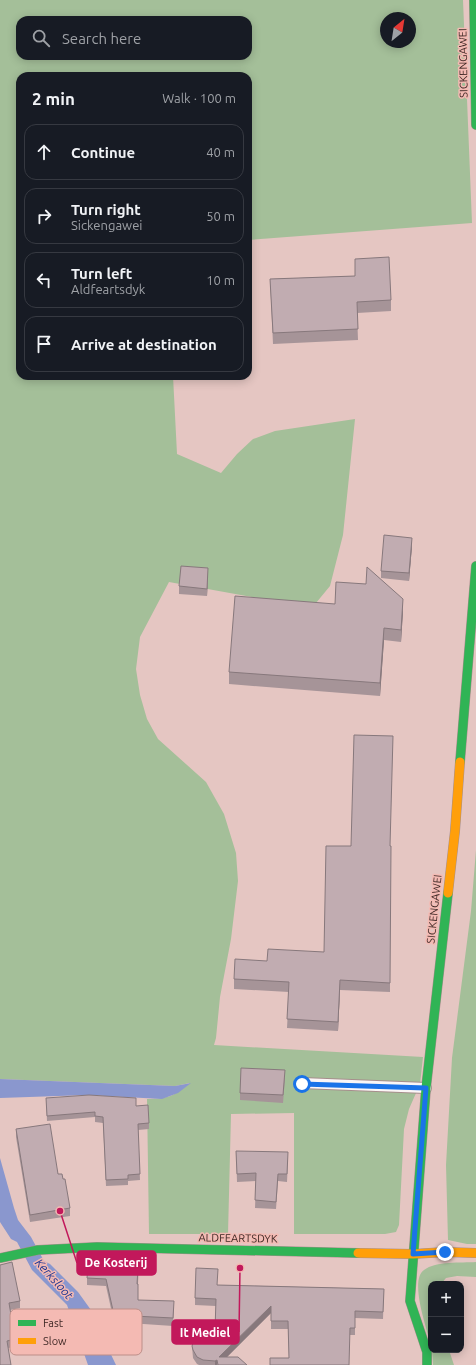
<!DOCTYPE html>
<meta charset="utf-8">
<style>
body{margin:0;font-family:Ubuntu,sans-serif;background:#20242c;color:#f1f3f6}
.controls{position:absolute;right:12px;bottom:12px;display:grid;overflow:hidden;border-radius:8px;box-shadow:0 2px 10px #0003}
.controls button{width:36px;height:36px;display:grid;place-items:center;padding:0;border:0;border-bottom:1px solid #363941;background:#171b24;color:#f1f3f6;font:20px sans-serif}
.compass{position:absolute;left:380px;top:12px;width:36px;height:36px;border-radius:50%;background:#171b24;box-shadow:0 2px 10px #0003;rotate:30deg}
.stop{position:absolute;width:12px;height:12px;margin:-9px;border:3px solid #1a73e8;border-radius:50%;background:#fff}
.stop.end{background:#1a73e8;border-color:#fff;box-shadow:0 1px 4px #0008}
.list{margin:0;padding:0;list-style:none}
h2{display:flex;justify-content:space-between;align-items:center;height:52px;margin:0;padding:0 16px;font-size:17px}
h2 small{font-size:13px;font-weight:400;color:#9ea1a6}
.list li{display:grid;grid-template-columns:26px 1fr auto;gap:12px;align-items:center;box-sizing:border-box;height:56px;margin:0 8px 8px;padding:0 8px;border:1px solid #363941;border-radius:12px}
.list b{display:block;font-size:15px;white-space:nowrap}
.list p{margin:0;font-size:13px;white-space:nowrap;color:#9ea1a6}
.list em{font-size:13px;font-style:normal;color:#9ea1a6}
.icon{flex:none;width:22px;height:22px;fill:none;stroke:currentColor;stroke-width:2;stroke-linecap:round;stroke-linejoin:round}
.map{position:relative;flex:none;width:476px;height:1365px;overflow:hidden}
.search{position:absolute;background:#171b24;box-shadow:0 2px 10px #0003;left:16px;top:16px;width:236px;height:44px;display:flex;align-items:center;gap:10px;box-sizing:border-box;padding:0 14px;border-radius:12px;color:#9ea1a6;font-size:15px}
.panel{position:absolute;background:#171b24;box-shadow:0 2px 10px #0003;left:16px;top:72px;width:236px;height:308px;border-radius:12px}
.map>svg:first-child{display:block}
.green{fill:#a4bf99;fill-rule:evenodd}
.water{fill:#8a97ce}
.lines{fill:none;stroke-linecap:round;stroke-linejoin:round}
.lane-casing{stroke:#a68e8c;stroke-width:12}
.fast-casing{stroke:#a68e8c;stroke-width:10}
.slow-casing{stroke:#a68e8c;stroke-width:10}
.lane{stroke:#fbf6f6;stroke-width:10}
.fast{stroke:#30b455;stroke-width:9}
.slow{stroke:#ff9f0a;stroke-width:9}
.wall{fill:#a69498}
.shaded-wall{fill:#87787c}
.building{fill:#c1acb1;stroke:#87787c}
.route{stroke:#1a73e8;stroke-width:5}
.labels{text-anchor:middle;stroke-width:3;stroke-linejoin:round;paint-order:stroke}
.street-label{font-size:11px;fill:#3e2825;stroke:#f4bab3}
.water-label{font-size:12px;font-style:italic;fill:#1a3391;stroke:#f4bab3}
.key{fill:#f4bab3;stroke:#bd8e88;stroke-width:1}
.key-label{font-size:11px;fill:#3e2825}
.leader{fill:none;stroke:#c2185b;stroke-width:1.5}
.callout-dot{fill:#c2185b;stroke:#f4bab3;stroke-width:1.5}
.callout{fill:#c2185b;stroke:#c2185b;stroke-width:1.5}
.callout-label{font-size:12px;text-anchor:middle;font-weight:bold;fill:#fff}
</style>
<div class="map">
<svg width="476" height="1365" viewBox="0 0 476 1365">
<rect width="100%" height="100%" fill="#e5c6c2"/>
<path class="green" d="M0,0H463L472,223L248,240V76H20V376H173L177,454L221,473L237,454L253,439L275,431L355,419L343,535L330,586L316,603L280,602L169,582L140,637L136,669L140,695L147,719L158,739L206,782L224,814L236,853L238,881L231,939L220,997L216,1038L214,1045L423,1057L420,1084L409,1109L404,1129L399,1225L396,1232L385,1234H294V1113L231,1114L228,1234H149L147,1099C168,1099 174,1096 190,1083L175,1086L0,1079ZM386,18H410V42H386ZM20,20H248V56H20Z
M476,850V1244H467L448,1240L446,1165L452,1058L471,911Z
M476,1262V1277L457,1276L446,1278L441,1284H431V1345C427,1329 409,1280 424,1270C436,1261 461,1263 476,1262Z
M432,1350H449L454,1365H433Z"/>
<path class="water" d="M0,1079L175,1086L191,1083L178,1093L162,1099L87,1095L0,1098Z
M0,1158L14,1208L18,1220L31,1237L44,1261L50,1264L78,1292L96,1317L104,1340L116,1365H88L67,1305L32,1270L17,1242L11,1239L0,1222Z"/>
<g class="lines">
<defs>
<path id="lane" d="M302,1083L426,1088"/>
<path id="fast" d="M474,0L476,125
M460,762L476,566
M0,1258L38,1250L97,1247L358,1253
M427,1365V1352L410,1301L426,1088L448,893"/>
<path id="slow" d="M448,893L455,831L460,762
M358,1253L413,1254L445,1252L476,1253"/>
</defs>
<use href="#lane" class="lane-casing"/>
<use href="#fast" class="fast-casing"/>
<use href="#slow" class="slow-casing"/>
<use href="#lane" class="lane"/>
<use href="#fast" class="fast"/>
<use href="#slow" class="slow"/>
</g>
<path class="wall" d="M355,259L391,300V311L357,313L358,340L273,344L270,279L355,276Z
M412,546L409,581L381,578V571Z
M208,576L207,596L179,594V586Z
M403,611L401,642L384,640L380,696L229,684V672Z
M390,846V992L340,990L338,1031L287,1028L289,992L234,989V979L267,961L324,952Z
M285,1078L283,1103L240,1100V1093Z
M46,1098L136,1106L149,1123V1129L138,1130L140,1180L128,1181V1185L106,1186L103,1123L95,1122V1117L47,1121Z
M16,1129L58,1174L70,1208V1216L30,1222L16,1137Z
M236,1151L288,1160L287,1182L278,1181L276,1209L255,1208L256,1181L237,1182Z
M139,1260L138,1284V1300L174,1309L173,1326L114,1322L106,1286L87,1285V1278Z
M0,1265L20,1301V1308L10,1310L15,1339V1347L8,1348L11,1365H0Z
M218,1285L384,1289L383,1319L355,1318V1335H350L289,1358L288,1329H271V1313L227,1357L247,1365H199L197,1364L193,1358L192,1346L215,1330L216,1306L195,1305V1298Z"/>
<path class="shaded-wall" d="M412,538V546L409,581V573Z
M208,568V576L207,596V589Z
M403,599V611L401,642V630Z
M384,628V640L380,696V683Z
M340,980V990L338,1031V1022Z
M271,1306V1313L219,1365V1357Z
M217,1360V1365H215V1361Z"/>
<path class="building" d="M389,257L391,300L357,302L358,329L273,333L270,279L355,276V259Z
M384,535L412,538L409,573L381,571Z
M181,566L208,568L207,589L179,586Z
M367,567L403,599L401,630L384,628L380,683L229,672L235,596L335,604L336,582L366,584Z
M354,735L393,736L390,846H391L390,983L340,980L338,1022L287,1019L289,982L234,979L235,959L267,961L268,949L324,952L326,846H351Z
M241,1068L285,1070L283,1095L240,1093Z
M89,1095L136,1098V1106L148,1105L149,1123L138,1124L140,1174L128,1175V1179L106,1180L103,1117L95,1116V1112L47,1116L46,1098Z
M50,1124L58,1174H62L63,1179H65L70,1208L30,1215L16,1129Z
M236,1151L288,1152L287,1174H278L276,1202L255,1200L256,1173L237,1174Z
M134,1253H139L137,1284H138V1300L174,1301L173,1318L114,1315L106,1279L87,1278L89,1254L128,1255Z
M12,1262L20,1301L9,1303L15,1339L7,1341L11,1365H0V1265Z
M196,1268L218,1269L217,1285L384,1289L383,1312L355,1311V1328H350L349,1365H270V1358H289L288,1321H271V1306L219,1357H238L247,1365H218L217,1360L215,1361L203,1360L197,1357L193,1350L192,1346L195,1337L203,1333L215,1330L216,1299L195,1298Z"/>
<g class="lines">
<path class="route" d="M302,1084L426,1088L413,1254L445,1252"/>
</g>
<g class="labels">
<g class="street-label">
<text transform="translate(463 63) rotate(-91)" y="4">SICKENGAWEI</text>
<text transform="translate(434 909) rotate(-84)" y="4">SICKENGAWEI</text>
<text transform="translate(238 1238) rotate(1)" y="4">ALDFEARTSDYK</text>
</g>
<g class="water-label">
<text transform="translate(54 1279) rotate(48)" y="4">Kerksloot</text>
</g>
</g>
<rect x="10" y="1309" width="132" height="46" rx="6" class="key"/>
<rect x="18" y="1320" width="18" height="6" fill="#30b455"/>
<rect x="18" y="1338" width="18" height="6" fill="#ff9f0a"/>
<g class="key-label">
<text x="43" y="1327">Fast</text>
<text x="43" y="1345">Slow</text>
</g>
<path class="leader" d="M60 1211L77 1263M240 1268L239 1332"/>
<g class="callout-dot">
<circle cx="60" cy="1211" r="4"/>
<circle cx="240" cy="1268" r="4"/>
</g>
<g class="callout">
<rect x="77" y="1251" width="79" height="24" rx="4"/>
<rect x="172" y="1320" width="67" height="24" rx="4"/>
</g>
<g class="callout-label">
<text x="116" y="1267">De Kosterij</text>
<text x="205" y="1337">It Mediel</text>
</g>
</svg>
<div class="controls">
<button>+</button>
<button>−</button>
</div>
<svg class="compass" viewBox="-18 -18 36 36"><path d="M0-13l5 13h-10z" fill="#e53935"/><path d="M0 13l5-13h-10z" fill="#9ea1a6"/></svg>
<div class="stop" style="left:302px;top:1084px"></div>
<div class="stop end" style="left:445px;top:1252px"></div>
<div class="search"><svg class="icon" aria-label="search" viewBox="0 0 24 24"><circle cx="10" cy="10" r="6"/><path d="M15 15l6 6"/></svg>Search here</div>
<section class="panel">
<h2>2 min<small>Walk · 100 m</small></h2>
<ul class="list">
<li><svg class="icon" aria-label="ahead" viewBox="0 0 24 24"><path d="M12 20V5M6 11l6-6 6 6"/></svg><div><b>Continue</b></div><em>40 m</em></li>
<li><svg class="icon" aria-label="right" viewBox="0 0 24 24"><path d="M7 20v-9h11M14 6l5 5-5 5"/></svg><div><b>Turn right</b><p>Sickengawei</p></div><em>50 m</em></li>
<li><svg class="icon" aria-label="left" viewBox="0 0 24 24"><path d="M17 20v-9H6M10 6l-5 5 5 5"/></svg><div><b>Turn left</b><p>Aldfeartsdyk</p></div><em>10 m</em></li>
<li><svg class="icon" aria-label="arrive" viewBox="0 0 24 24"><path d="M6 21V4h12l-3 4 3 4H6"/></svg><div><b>Arrive at destination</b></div></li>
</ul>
</section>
</div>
